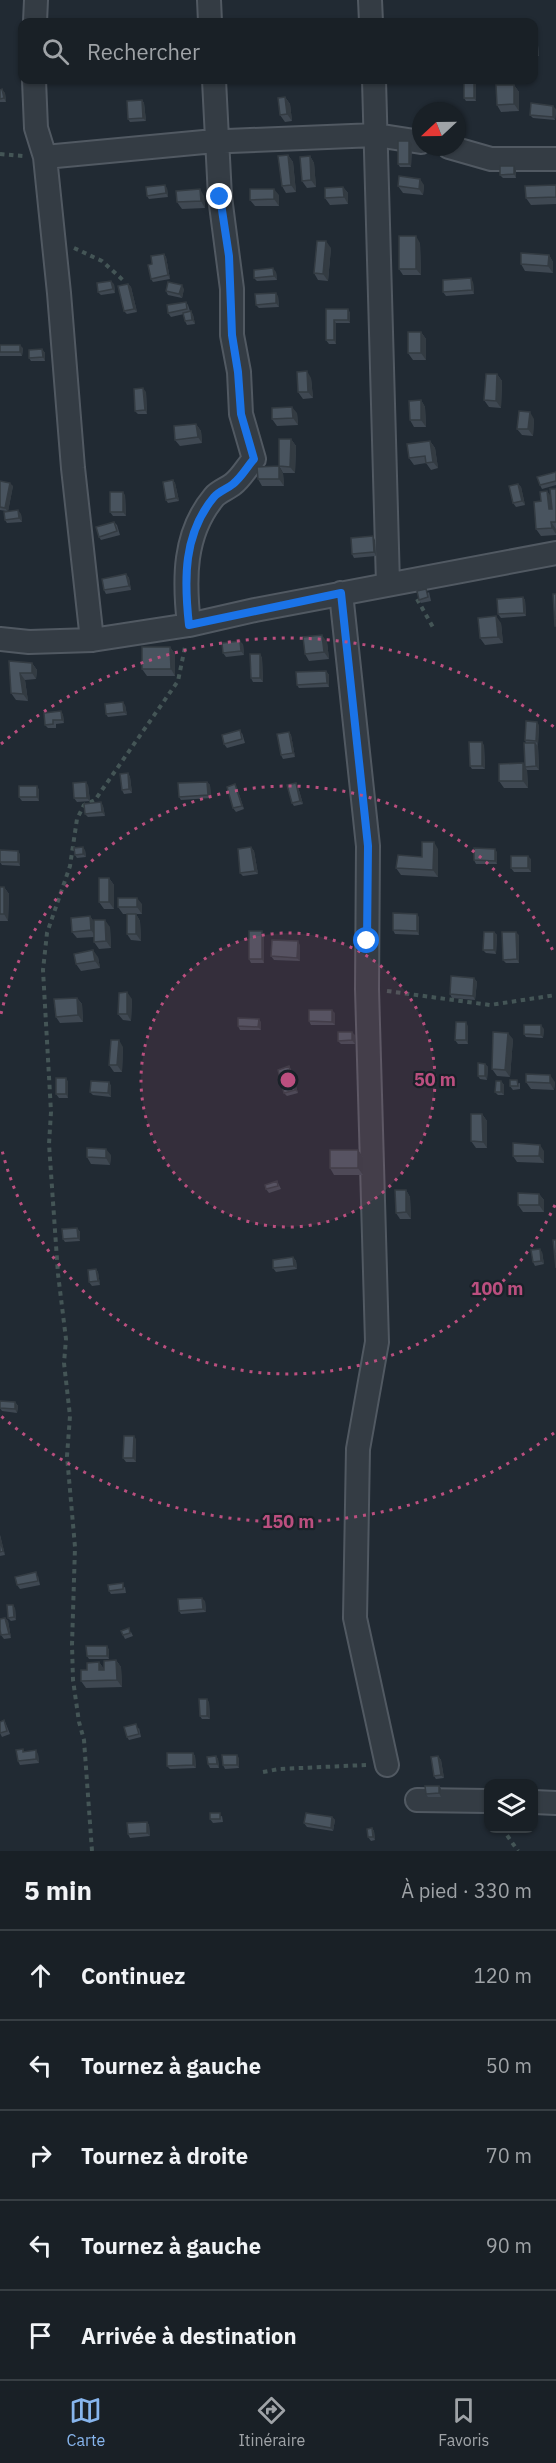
<!DOCTYPE html>
<html lang="fr">
<meta charset="utf-8">
<style>
body{margin:0;font-family:"IBM Plex Sans",sans-serif;background:#262d32;color:#f1f3f6}
.controls{position:absolute;right:18px;bottom:18px;display:grid;overflow:hidden;border-radius:12px;box-shadow:0 2px 4px #0004}
.controls button{width:54px;height:54px;display:grid;place-items:center;padding:0;border:0;border-bottom:2px solid #373e43;background:#192026;color:#f1f3f6;font:30px sans-serif}
.compass{position:absolute;left:412px;top:102px;width:54px;height:54px;border-radius:50%;background:#192026;box-shadow:0 2px 4px #0004;rotate:248deg}
.stop{position:absolute;width:18px;height:18px;margin:-14px;border:4px solid #1a73e8;border-radius:50%;background:#fff}
.stop.end{background:#1a73e8;border-color:#fff;box-shadow:0 2px 6px #0008}
.list{margin:0;padding:0;list-style:none}
h2{display:flex;justify-content:space-between;align-items:center;height:78px;margin:0;padding:0 24px;font-size:26px}
h2 small{font-size:20px;font-weight:400;color:#9fa3a7}
.list li{display:grid;grid-template-columns:39px 1fr auto;gap:18px;align-items:center;box-sizing:border-box;height:90px;padding:0 24px;border-top:2px solid #373e43}
.list b{display:block;font-size:22px;white-space:nowrap}
.list em{font-size:20px;font-style:normal;color:#9fa3a7}
.icon{flex:none;width:33px;height:33px;fill:none;stroke:currentColor;stroke-width:2;stroke-linecap:round;stroke-linejoin:round}
.map{position:relative;flex:none;width:556px;height:1851px;overflow:hidden}
.search{position:absolute;background:#192026;box-shadow:0 2px 4px #0004;left:18px;right:18px;top:18px;height:66px;display:flex;align-items:center;gap:15px;box-sizing:border-box;padding:0 21px;border-radius:12px;color:#9fa3a7;font-size:22px}
.sheet{height:528px;background:#192026}
nav{display:flex;justify-content:space-around;align-items:center;box-sizing:border-box;height:84px;border-top:2px solid #373e43;background:#192026;font-size:16px;color:#9fa3a7}
nav a{display:grid;justify-items:center;gap:3px}
nav .on{color:#87b5ed}
.map>svg:first-child{display:block}
.lines{fill:none;stroke-linecap:round;stroke-linejoin:round}
.minor-casing{stroke:#515962;stroke-width:26}
.path{stroke:#445556;stroke-width:4;stroke-dasharray:4.5 4.5;stroke-linecap:butt}
.minor{stroke:#343c44;stroke-width:22}
.wall{fill:#3f4852}
.shaded-wall{fill:#333b42}
.building{fill:#49545f;stroke:#333b42;stroke-width:1.5}
.route{stroke:#1a73e8;stroke-width:8}
.ring{fill:none;stroke:#bb4f7f;stroke-width:3;stroke-dasharray:3 6}
.centre{fill:#bb4f7f;stroke:#192128;stroke-width:3}
.ring-label{font-size:18px;text-anchor:middle;font-weight:bold;fill:#bb4f7f;stroke:#192128;stroke-width:4.5;stroke-linejoin:round;paint-order:stroke}
</style>
<div class="map">
<svg width="556" height="1851" viewBox="0 0 556 1851">
<rect width="100%" height="100%" fill="#212a33"/>
<g class="lines">
<defs>
<path id="minor" d="M209,0L210,22
M370,0L371,22
M35,22L36,0
M34,80L36,128L45,157L59,293L73,468L92,640
M374,80L388,584
M449,147L491,159H556
M45,157L204,142L376,135L421,142
M341,593L368,846L367,989L377,1342L358,1449L355,1618L387,1765
M189,625C184,580 183,534 214,497C219,491 227,489 233,484C241,478 247,467 254,459L241,414L239,372L232,335V289L220,197L214,80
M0,639L29,642L92,640L189,625L255,610L556,553
M417,1800L488,1801
M534,1802L556,1803"/>
</defs>
<use href="#minor" class="minor-casing"/>
<path class="path" d="M0,154L23,156
M74,248L102,261L125,282
M417,599L434,629
M387,991L490,1005L556,995
M263,1772L279,1769L366,1765
M502,1828L518,1851
M92,1851L84,1740L79,1722L73,1680L72,1645L75,1547L67,1456L70,1416L64,1363L66,1339L58,1274L49,1144L51,1112L43,970L47,933L70,866L77,819L84,805L95,800L178,681L185,647"/>
<use href="#minor" class="minor"/>
</g>
<path class="wall" d="M534,41H536L538,45L539,56H534Z
M464,80H476V101H466L464,98Z
M514,85L519,92V111L501,112L497,105Z
M0,90L5,93L6,102H0Z
M285,97L290,104L292,121L285,122L280,115Z
M142,100L144,103L146,121L130,122L128,119Z
M556,109L555,120L533,118L530,115Z
M412,144L411,167H400L398,164Z
M288,155L293,162L296,192L286,193L282,186Z
M310,156L314,163L316,187L307,188L302,181Z
M516,169V178H503L500,175Z
M424,185L423,195L403,193L398,186Z
M556,185V204L531,205L526,198Z
M343,187L348,193V204L330,205L325,198Z
M167,188L168,197L149,199L147,196Z
M279,195V206H255L250,200Z
M204,196L205,208L182,209L177,202Z
M420,243L421,275H403L399,269Z
M331,248L328,281L318,280L314,273Z
M164,254L166,257L170,279L153,282L151,279L152,264Z
M549,255L553,262V273L525,271L521,264Z
M276,272L277,280L257,281L254,278Z
M473,282L474,294L446,296L443,292Z
M114,284L115,293L101,295L98,292Z
M128,284L131,287L137,312L127,314L124,311Z
M184,289L182,298L168,295L166,291Z
M278,296L279,307L259,308L256,305Z
M186,302L188,305L190,311H191L193,315L195,324L187,325L185,321L184,314L171,317L168,313Z
M326,309H348L350,313V323H336V344H329L326,340Z
M421,332L426,339V360H413L408,353Z
M0,345L23,348L22,356H0Z
M42,349L45,353V361H31L29,358Z
M497,374L502,381L501,408L489,407L484,400Z
M311,378L313,398L303,399L298,392Z
M146,392L147,414H138L135,411Z
M421,400L425,407L426,427H414L410,420Z
M297,413L298,425L277,426L272,419Z
M534,419L533,436L522,435L517,429Z
M196,424L201,431L202,443L180,446L175,440Z
M291,439L296,446L295,473H283L279,466Z
M430,441L435,448L438,468L431,470L426,463L414,465L409,458Z
M556,472V485L542,489L540,485Z
M283,473L284,486H262L258,479Z
M173,480L175,483L179,501L168,503L166,500Z
M0,481L13,486L8,511L21,514L22,522L7,523L5,520L6,511L0,510Z
M518,484L521,487L525,505L516,507L513,503Z
M556,489V535L541,536L536,529L541,501L547,491L550,496Z
M125,495L126,516H113L110,512Z
M114,522L117,525L120,535L101,540L99,537Z
M375,540L376,556L354,558L352,554Z
M126,574L129,578L131,590L106,594L104,590Z
M429,592L431,601L421,603L419,600Z
M523,597L525,600L526,616L501,618L498,614Z
M501,623L503,643L485,645L480,638Z
M327,642L329,659L309,661L305,654Z
M243,644L244,655L226,657L223,653Z
M170,647L175,654V676H147L142,669Z
M260,654L262,658L263,682H253L251,678Z
M9,661L32,663L37,670L36,679L25,680L28,701L16,700L11,693Z
M326,671L329,675V687L299,688L297,685Z
M125,705L127,715L108,717L106,714Z
M61,711L63,715L64,723L56,724V728H48L45,725Z
M539,725L538,745L537,744L538,746L539,770H527L528,788H504L499,781L523,763L525,767L526,743L525,740Z
M289,732L291,735L295,757L283,759L281,755Z
M242,733L245,743L227,748L224,744Z
M484,745L485,769H472L470,766Z
M128,773L130,777L132,793L124,794L122,790Z
M207,782L210,785L211,798L181,800L179,797Z
M296,783L298,787L303,804L294,806L292,803Z
M88,785L90,801L77,802L74,798Z
M37,786L39,790V801H22L19,797Z
M237,788L244,809L236,812L233,808Z
M101,802L103,806L105,816L88,817L85,814Z
M251,847L254,851L258,874L243,876L240,873Z
M438,849V877L401,875L396,868L422,857Z
M0,850L20,854V866L2,865L0,862Z
M85,850L86,857L77,858L75,855Z
M497,852V864H476L474,860Z
M531,859V872H514L511,868Z
M109,878L114,885V909H104L99,902Z
M0,887H4L9,894L8,921H0Z
M142,904V914H123L118,907Z
M136,914L140,921L141,941L131,940L127,934Z
M90,916L94,922L110,927L111,948L99,949L94,942V937L77,938L72,932Z
M419,917V935L395,934L393,930Z
M494,932L497,935L496,954L486,953L483,950Z
M264,935V963H251L249,959Z
M519,935V963H506L503,960Z
M300,945V961L274,960L271,956Z
M98,957L100,968L81,971L76,964Z
M474,978L477,982L475,1000L452,998L450,994Z
M77,998L82,1004L83,1022L60,1023L56,1017Z
M132,999L131,1021L123,1020L118,1014Z
M335,1013V1025H311L309,1021Z
M261,1022V1030H240L238,1026Z
M468,1026V1044H458L455,1040Z
M544,1029L543,1038L526,1037L524,1034Z
M355,1035V1044H341L338,1041Z
M513,1039L510,1077L497,1076L492,1069Z
M123,1047L122,1072H114L109,1065Z
M485,1064L488,1067L487,1080L480,1079L478,1076Z
M289,1066L291,1070L298,1093L287,1096L284,1093Z
M66,1078L68,1082V1098H59L56,1094Z
M501,1081L504,1085V1095H498L495,1092Z
M109,1082L111,1086V1097L93,1095L90,1092Z
M526,1082H555L554,1090L531,1089Z
M520,1083V1089L513,1090L510,1086Z
M482,1114L487,1121V1148H476L471,1141Z
M358,1150L363,1157V1175H334L330,1168Z
M544,1151V1163L517,1162L513,1156Z
M111,1155L110,1165L91,1164L87,1157Z
M277,1181L281,1189L269,1193L266,1189Z
M406,1190L410,1197L411,1219H400L396,1213Z
M539,1194L544,1200V1212H523L518,1205Z
M77,1228L80,1232V1241L65,1242L63,1239Z
M542,1252L544,1264L535,1266L533,1262Z
M293,1257L296,1261L297,1269L276,1272L273,1268Z
M96,1269L98,1272L100,1285L92,1286L89,1282Z
M0,1401L15,1402L18,1406L17,1413L2,1411L0,1408Z
M136,1439V1462H126L123,1458Z
M0,1535L5,1555L0,1556Z
M38,1576L40,1585L20,1589L17,1585Z
M125,1587L126,1593L111,1594L109,1591Z
M205,1601L206,1612L181,1614L179,1611Z
M15,1608L16,1620L11,1621L8,1618Z
M5,1618L8,1621L11,1638L4,1639L1,1635Z
M131,1632L133,1636L125,1639L123,1635Z
M107,1646L109,1650V1659H89L87,1656Z
M116,1660L121,1667L122,1687L86,1688L81,1681L87,1670L99,1662L104,1669Z
M209,1702L210,1719H202L200,1716Z
M4,1720L6,1724L10,1734L2,1737L0,1733Z
M139,1728L141,1737L129,1740L127,1737Z
M23,1749L24,1752L38,1754L39,1763L20,1765L18,1761Z
M193,1753L195,1756L196,1768L170,1769L167,1766Z
M216,1756L218,1759L219,1768H210L208,1764Z
M438,1756L441,1760L444,1778L436,1779L434,1776Z
M239,1758V1768L225,1769L223,1765Z
M439,1786L441,1789V1797H428L426,1794Z
M222,1816L223,1822L213,1823L210,1819Z
M332,1817L335,1820L333,1831L307,1827L304,1823Z
M147,1822L149,1825L150,1836L130,1838L128,1834Z
M372,1828L374,1831L375,1840L371,1841L368,1837Z"/>
<path class="shaded-wall" d="M536,41L538,45L539,56L536,52Z
M474,80H476V101L474,98Z
M514,85L519,92V111L514,104Z
M2,89L5,93L6,102L4,98Z
M285,97L290,104L292,121L287,114Z
M142,100L144,103L146,121L143,118Z
M553,106L556,109L555,120L553,117Z
M409,141L412,144L411,167L409,164Z
M288,155L293,162L296,192L291,185Z
M310,156L314,163L316,187L311,180Z
M514,166L516,169V178L514,174Z
M420,179L424,185L423,195L419,189Z
M165,185L167,188L168,197L166,193Z
M343,187L348,193V204L344,197Z
M200,189L204,196L205,208L201,201Z
M274,189L279,195V206L274,199Z
M416,236L420,243L421,275L416,269Z
M326,241L331,248L328,281L323,274Z
M164,254L166,257L170,279L168,275Z
M549,255L553,262V273L548,266Z
M273,268L276,272L277,280L274,276Z
M471,278L473,282L474,294L472,290Z
M111,281L114,284L115,293L113,289Z
M128,284L131,287L137,312L134,309Z
M182,285L184,289L182,298L179,294Z
M276,293L278,296L279,307L276,303Z
M348,309L350,313V323L348,320Z
M191,311L193,315L195,324L192,320Z
M334,320L336,323V344L334,340Z
M421,332L426,339V360L421,353Z
M20,345L23,348L22,356L20,352Z
M42,349L45,353V361L43,357Z
M307,371L311,378L313,398L308,392Z
M497,374L502,381L501,408L496,401Z
M143,388L146,392L147,414L145,410Z
M421,400L425,407L426,427L421,420Z
M292,407L297,413L298,425L293,418Z
M530,412L534,419L533,436L528,429Z
M196,424L201,431L202,443L198,437Z
M291,439L296,446L295,473L290,467Z
M430,441L435,448L438,468L433,462Z
M279,466L283,473L284,486L279,479Z
M173,480L175,483L179,501L176,498Z
M10,483L13,486L8,512L5,508Z
M518,484L521,487L525,505L522,501Z
M547,491L552,498L554,516L549,509Z
M123,492L125,495L126,516L123,512Z
M18,510L21,514L22,522L19,518Z
M551,522L556,529V534L552,528Z
M373,536L375,540L376,556L374,552Z
M126,574L129,578L131,590L129,586Z
M523,597L525,600L526,616L524,613Z
M496,616L501,623L503,643L498,637Z
M322,635L327,642L329,659L324,652Z
M240,641L243,644L244,655L241,651Z
M170,647L175,654V676L171,669Z
M260,654L262,658L263,682L260,678Z
M32,663L37,670L36,679L32,673Z
M326,671L329,675V687L327,683Z
M20,673L25,680L28,701L23,694Z
M123,702L125,705L127,715L124,712Z
M61,711L63,715L64,723L62,720Z
M537,722L539,725L538,745L536,741Z
M289,732L291,735L295,757L293,753Z
M482,742L484,745L485,769L482,766Z
M535,743L538,746L539,770L536,766Z
M523,763L527,770L528,788L523,781Z
M128,773L130,777L132,793L129,789Z
M86,782L88,785L90,801L87,798Z
M207,782L210,785L211,798L208,795Z
M296,783L298,787L303,804L300,801Z
M235,784L237,788L244,809L242,806Z
M37,786L39,790V801L37,797Z
M101,802L103,806L105,816L102,812Z
M434,842L438,849V877L433,870Z
M83,847L85,850L86,857L83,854Z
M251,847L254,851L258,874L255,871Z
M495,849L497,852V864L495,861Z
M18,851L20,854V866L18,862Z
M528,856L531,859V872L528,868Z
M109,878L114,885V909L109,902Z
M4,887L9,894L8,921L4,914Z
M137,898L142,904V914L137,907Z
M136,914L140,921L141,941L136,934Z
M417,914L419,917V935L417,931Z
M90,916L95,923L96,937L91,930Z
M105,920L110,927L111,948L106,941Z
M262,931L264,935V963L262,959Z
M494,932L497,935L496,954L494,950Z
M516,932L519,935V963L517,959Z
M298,941L300,945V961L297,958Z
M93,950L98,957L100,968L95,961Z
M474,978L477,982L475,1000L473,996Z
M127,992L132,999L131,1021L127,1014Z
M77,998L82,1004L83,1022L78,1015Z
M332,1010L335,1013V1025L332,1022Z
M259,1019L261,1022V1030L258,1027Z
M466,1022L468,1026V1044L466,1040Z
M541,1025L544,1029L543,1038L541,1035Z
M352,1032L355,1035V1044L352,1040Z
M508,1033L513,1039L510,1077L505,1070Z
M119,1040L123,1047L122,1072L117,1065Z
M485,1064L488,1067L487,1080L485,1076Z
M289,1066L291,1070L298,1093L295,1090Z
M550,1075L555,1082L554,1090L550,1083Z
M66,1078L68,1082V1098L66,1094Z
M501,1081L504,1085V1095L501,1092Z
M109,1082L111,1086V1097L108,1093Z
M482,1114L487,1121V1148L483,1142Z
M540,1145L544,1151V1163L539,1156Z
M106,1149L111,1155L110,1165L106,1158Z
M358,1150L363,1157V1175L358,1168Z
M406,1190L410,1197L411,1219L406,1212Z
M539,1194L544,1200V1212L539,1205Z
M77,1228L80,1232V1241L78,1238Z
M540,1249L542,1252L544,1264L541,1261Z
M293,1257L296,1261L297,1269L294,1266Z
M96,1269L98,1272L100,1285L98,1281Z
M15,1402L18,1406L17,1413L15,1409Z
M134,1436L136,1439V1462L133,1458Z
M0,1535L5,1555L3,1551L0,1540Z
M202,1598L205,1601L206,1612L203,1609Z
M13,1605L15,1608L16,1620L14,1617Z
M5,1618L8,1621L11,1638L9,1634Z
M107,1646L109,1650V1659L107,1656Z
M116,1660L121,1667L122,1687L117,1680Z
M99,1662L104,1669V1676L99,1670Z
M207,1699L209,1702L210,1719L207,1716Z
M36,1750L38,1754L39,1763L36,1759Z
M193,1753L195,1756L196,1768L193,1765Z
M237,1755L239,1758V1768L237,1765Z
M216,1756L218,1759L219,1768L217,1764Z
M438,1756L441,1760L444,1778L441,1775Z
M439,1786L441,1789V1797L439,1793Z
M332,1817L335,1820L333,1831L331,1828Z
M147,1822L149,1825L150,1836L147,1833Z
M372,1828L374,1831L375,1840L373,1837Z"/>
<path class="building" d="M534,41H536V52H534Z
M464,80H474V98H464Z
M496,85H514V104L497,105Z
M2,89L4,98L0,99V90Z
M285,97L287,114L280,115L278,98Z
M142,100L143,118L128,119L127,101Z
M531,103L553,106V117L530,115Z
M398,141H409V164H398Z
M288,155L291,185L282,186L278,156Z
M310,156L311,180L302,181L300,157Z
M500,166H514V174L500,175Z
M399,176L420,179L419,189L398,186Z
M165,185L166,193L147,196L146,187Z
M556,185V197L526,198L525,186Z
M343,187L344,197L325,198V188Z
M200,189L201,201L177,202L176,191Z
M250,189H274V199L250,200Z
M399,236H416V269H399Z
M317,241H326L323,274L314,273Z
M521,253L549,255L548,266L521,264Z
M164,254L168,275L151,279L148,265L152,264L151,256Z
M273,268L274,276L254,278V270Z
M471,278L472,290L443,292V280Z
M111,281L113,289L98,292L97,283Z
M168,282L182,285L179,294L166,291Z
M128,284L134,309L124,311L118,286Z
M276,293V303L256,305L255,294Z
M186,302L187,309L168,313L167,305Z
M326,309H348V320H334V340H326Z
M191,311L192,320L185,321L183,313Z
M408,332H421V353H408Z
M0,345H20V352H0Z
M42,349L43,357L29,358V350Z
M307,371L308,392H298L297,372Z
M486,374H497L496,401L484,400Z
M143,388L145,410L135,411L134,389Z
M421,400V420H410L409,401Z
M292,407L293,418L272,419V408Z
M519,411L530,412L528,429H517Z
M196,424L198,437L175,440L174,426Z
M279,439H291L290,467L279,466Z
M430,441L433,462L426,463L425,456L409,458L407,444Z
M279,466V479H258L257,467Z
M556,472V481L540,485L537,477Z
M173,480L176,498L166,500L163,482Z
M0,481L10,483L5,508L0,507Z
M518,484L522,501L513,503L509,486Z
M550,489H556V522H551L552,528L536,529L534,502L541,501L540,492L547,491L549,509H552Z
M110,492H123V512H110Z
M18,510L19,518L5,520L4,512Z
M114,522L117,531L99,537L96,527Z
M373,536L374,552L352,554L351,538Z
M126,574L129,586L104,590L102,579Z
M426,589L428,597L419,600L417,591Z
M553,594H556V626H555Z
M523,597L524,613L498,614L497,599Z
M496,616L498,637L480,638L478,618Z
M322,635L324,652L305,654L303,637Z
M240,641L241,651L223,653L222,643Z
M142,647H170L171,669H142Z
M250,654H260V678H251Z
M9,661L32,663V673H20L23,694L11,693Z
M326,671L327,683L297,685L296,672Z
M123,702L124,712L106,714L105,704Z
M61,711L62,720H53V724L45,725L44,713Z
M526,721L537,722L536,741L525,740Z
M240,730L242,739L224,744L222,735Z
M289,732L293,753L281,755L277,734Z
M469,742H482V766H470Z
M524,743H535L536,766L525,767Z
M523,763V781H499V764Z
M128,773L129,789L122,790L120,774Z
M86,782L87,798H74L73,783Z
M207,782L208,795L179,797L178,783Z
M296,783L300,801L292,803L287,785Z
M235,784L242,806L233,808L227,787Z
M19,786H37V797H19Z
M101,802L102,812L85,814L84,804Z
M422,842H434L433,870L396,868L398,855L422,857Z
M83,847V854L75,855L74,848Z
M251,847L255,871L240,873L238,849Z
M474,848L495,849V861L474,860Z
M0,850L18,851V862H0Z
M511,856H528V868H511Z
M99,878H109V902H99Z
M0,887H4V914H0Z
M118,898H137V907H118Z
M393,913L417,914V931L393,930Z
M127,914H136V934H127Z
M90,916L91,930L72,932L71,918Z
M94,920H105L106,941L94,942Z
M249,931H262V959H249Z
M484,932H494V950H483Z
M502,932H516L517,959L503,960Z
M272,940L298,941L297,958L271,956Z
M93,950L95,961L76,964L74,954Z
M451,976L474,978L473,996L450,994Z
M127,992V1014H118L119,993Z
M77,998L78,1015L56,1017L54,999Z
M309,1010H332V1022L309,1021Z
M238,1018L259,1019L258,1027L238,1026Z
M456,1022H466V1040H455Z
M524,1025H541V1035L524,1034Z
M338,1032H352V1040L338,1041Z
M493,1032L508,1033L505,1070L492,1069Z
M111,1040H119L117,1065H109Z
M478,1063L485,1064V1076H478Z
M289,1066L295,1090L284,1093L278,1070Z
M526,1074L550,1075V1083L526,1082Z
M56,1078H66V1094H56Z
M510,1080H517L518,1086H510Z
M91,1081L109,1082L108,1093L90,1092Z
M496,1081H501V1092H495Z
M471,1114H482L483,1142L471,1141Z
M513,1143L540,1145L539,1156H513Z
M87,1148L106,1149V1158L87,1157Z
M330,1150H358V1168H330Z
M277,1181L278,1186L266,1189L265,1185Z
M395,1190H406V1212L396,1213Z
M518,1193L539,1194V1205H518Z
M77,1228L78,1238L63,1239L62,1229Z
M553,1240H556V1268Z
M540,1249L541,1261L533,1262L531,1250Z
M293,1257L294,1266L273,1268V1260Z
M96,1269L98,1281L89,1282L88,1270Z
M0,1401L15,1402V1409L0,1408Z
M124,1436H134L133,1458H123Z
M0,1540L3,1551L0,1552Z
M36,1572L38,1581L17,1585L15,1577Z
M123,1583V1589L109,1591L108,1585Z
M202,1598L203,1609L179,1611L178,1599Z
M7,1605H13L14,1617L8,1618Z
M5,1618L9,1634L1,1635L0,1630V1619Z
M129,1628L130,1633L123,1635L121,1631Z
M86,1646H107V1656H87Z
M116,1660L117,1680L81,1681V1670H87V1663L99,1662V1670H104V1661Z
M199,1699H207V1716H200Z
M4,1720L7,1731L0,1733V1722Z
M136,1724L139,1734L127,1737L124,1727Z
M23,1749V1752L36,1750V1759L18,1761L16,1750Z
M167,1753H193V1765L167,1766Z
M222,1755H237V1765H223Z
M216,1756L217,1764H208L207,1757Z
M438,1756L441,1775L434,1776L431,1757Z
M490,1782H499V1784H490Z
M425,1786H439V1793L426,1794Z
M210,1813H220V1819H210Z
M306,1813L332,1817L331,1828L304,1823Z
M147,1822V1833L128,1834L127,1823Z
M372,1828L373,1837H368L367,1829Z"/>
<g class="lines">
<path class="route" d="M220,197L229,256L232,335L238,372L241,414L254,459C247,467 241,478 233,484C227,489 219,491 214,497C183,534 184,580 189,625L341,593L368,846L367,941"/>
</g>
<circle cx="288" cy="1080" r="147" fill="#bb4f7f" fill-opacity=".12"/>
<g class="ring">
<circle cx="288" cy="1080" r="147"/>
<path d="M555 1205A295 295 0 0 1 1 1146M1 1014A295 295 0 0 1 555 955"/>
<path d="M554 1433A442 442 0 0 1 1 1416M1 744A442 442 0 0 1 554 727"/>
</g>
<circle cx="288" cy="1080" r="9" class="centre"/>
<g class="ring-label">
<text x="435" y="1086">50 m</text>
<text x="497" y="1295">100 m</text>
<text x="288" y="1528">150 m</text>
</g>
</svg>
<div class="controls">
<button><svg class="icon" aria-label="layers" viewBox="0 0 24 24"><path d="M12 4l9 5-9 5-9-5zM3 14l9 5 9-5"/></svg></button>
</div>
<svg class="compass" viewBox="-18 -18 36 36"><path d="M0-13l5 13h-10z" fill="#e53935"/><path d="M0 13l5-13h-10z" fill="#9fa3a7"/></svg>
<div class="stop" style="left:367px;top:941px"></div>
<div class="stop end" style="left:220px;top:197px"></div>
<div class="search"><svg class="icon" aria-label="search" viewBox="0 0 24 24"><circle cx="10" cy="10" r="6"/><path d="M15 15l6 6"/></svg>Rechercher</div>
</div>
<section class="sheet">
<h2>5 min<small>À pied · 330 m</small></h2>
<ul class="list">
<li><svg class="icon" aria-label="ahead" viewBox="0 0 24 24"><path d="M12 20V5M6 11l6-6 6 6"/></svg><div><b>Continuez</b></div><em>120 m</em></li>
<li><svg class="icon" aria-label="left" viewBox="0 0 24 24"><path d="M17 20v-9H6M10 6l-5 5 5 5"/></svg><div><b>Tournez à gauche</b></div><em>50 m</em></li>
<li><svg class="icon" aria-label="right" viewBox="0 0 24 24"><path d="M7 20v-9h11M14 6l5 5-5 5"/></svg><div><b>Tournez à droite</b></div><em>70 m</em></li>
<li><svg class="icon" aria-label="left" viewBox="0 0 24 24"><path d="M17 20v-9H6M10 6l-5 5 5 5"/></svg><div><b>Tournez à gauche</b></div><em>90 m</em></li>
<li><svg class="icon" aria-label="arrive" viewBox="0 0 24 24"><path d="M6 21V4h12l-3 4 3 4H6"/></svg><div><b>Arrivée à destination</b></div></li>
</ul>
</section>
<nav>
<a class="on"><svg class="icon" aria-label="map" viewBox="0 0 24 24"><path d="M3 6l6-2 6 2 6-2v14l-6 2-6-2-6 2zM9 4v14M15 6v14"/></svg>Carte</a>
<a><svg class="icon" aria-label="directions" viewBox="0 0 24 24"><path d="M12 3l9 9-9 9-9-9zM9 14v-3h6M13 9l2 2-2 2"/></svg>Itinéraire</a>
<a><svg class="icon" aria-label="saved" viewBox="0 0 24 24"><path d="M7 4h10v16l-5-4-5 4z"/></svg>Favoris</a>
</nav>
